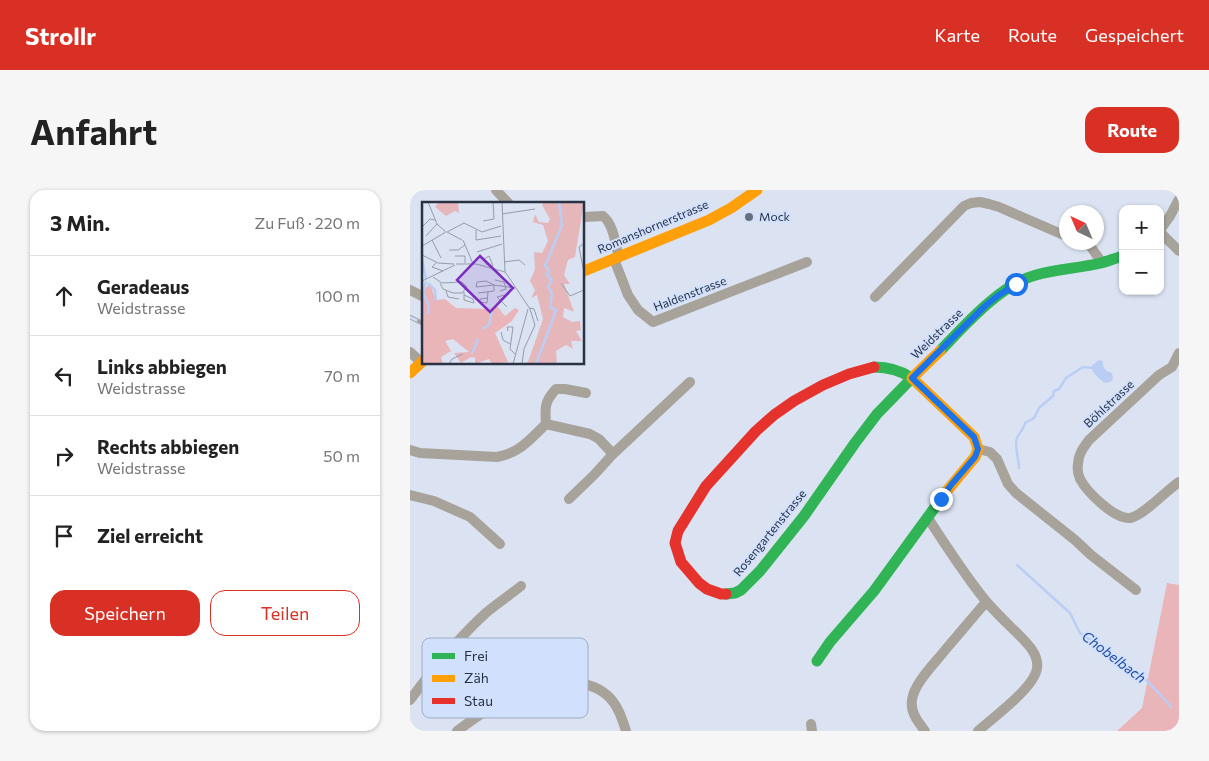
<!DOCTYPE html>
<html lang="de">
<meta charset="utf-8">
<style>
body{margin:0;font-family:Commissioner,sans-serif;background:#f6f6f6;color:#222}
.controls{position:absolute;right:15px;top:15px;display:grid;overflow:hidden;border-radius:10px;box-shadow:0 1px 4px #0004}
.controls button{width:45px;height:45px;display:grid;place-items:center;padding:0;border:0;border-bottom:1px solid #e0e0e0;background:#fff;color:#222;font:25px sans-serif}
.compass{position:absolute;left:649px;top:15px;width:45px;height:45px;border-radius:50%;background:#fff;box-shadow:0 1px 4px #0004;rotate:316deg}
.stop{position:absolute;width:15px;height:15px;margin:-11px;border:4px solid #1a73e8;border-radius:50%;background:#fff}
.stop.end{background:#1a73e8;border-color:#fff;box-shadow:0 1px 5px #0008}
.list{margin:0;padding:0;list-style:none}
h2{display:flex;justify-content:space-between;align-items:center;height:65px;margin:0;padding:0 20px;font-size:21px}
h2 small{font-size:16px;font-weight:400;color:#767676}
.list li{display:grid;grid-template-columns:32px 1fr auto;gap:15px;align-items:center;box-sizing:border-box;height:80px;padding:0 20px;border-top:1px solid #e0e0e0}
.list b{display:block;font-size:19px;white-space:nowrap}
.list p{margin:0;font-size:16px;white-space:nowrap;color:#767676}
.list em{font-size:16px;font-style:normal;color:#767676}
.actions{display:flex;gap:10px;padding:15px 20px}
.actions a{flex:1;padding:11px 0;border:1px solid #d93025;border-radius:15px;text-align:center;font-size:18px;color:#d93025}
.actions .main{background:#d93025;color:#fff}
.icon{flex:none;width:28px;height:28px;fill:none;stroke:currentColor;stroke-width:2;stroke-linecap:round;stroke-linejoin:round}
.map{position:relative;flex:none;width:769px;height:541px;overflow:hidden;border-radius:15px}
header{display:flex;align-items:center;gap:30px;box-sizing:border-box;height:70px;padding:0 25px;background:#d93025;color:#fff}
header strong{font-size:24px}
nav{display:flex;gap:28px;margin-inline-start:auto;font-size:18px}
.intro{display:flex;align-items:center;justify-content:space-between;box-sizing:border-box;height:120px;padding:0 30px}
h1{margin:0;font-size:35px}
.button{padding:12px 22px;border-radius:15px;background:#d93025;color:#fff;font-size:18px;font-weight:700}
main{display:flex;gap:30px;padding:0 30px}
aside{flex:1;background:#fff;border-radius:15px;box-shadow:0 1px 4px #0004}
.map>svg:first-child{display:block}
.forest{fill:#eab5b9}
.water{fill:#bacef5}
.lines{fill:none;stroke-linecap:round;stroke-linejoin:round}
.stream{stroke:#bacef5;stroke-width:2.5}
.street{stroke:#a7a29a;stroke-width:10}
.fast{stroke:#30b455;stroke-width:11}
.slow{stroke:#ff9f0a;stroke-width:11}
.jam{stroke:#e5322d;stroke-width:11}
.rail-casing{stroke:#a3a3a6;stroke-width:4.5}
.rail{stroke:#d1e0fc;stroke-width:2.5;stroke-dasharray:8;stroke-linecap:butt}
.route{stroke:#1a73e8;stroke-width:6}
.poi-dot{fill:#677082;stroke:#d1e0fc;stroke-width:2}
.labels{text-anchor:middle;stroke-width:4;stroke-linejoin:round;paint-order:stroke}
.poi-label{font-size:12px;fill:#293245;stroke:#d1e0fc;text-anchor:start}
.street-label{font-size:12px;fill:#293245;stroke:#d1e0fc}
.water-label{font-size:14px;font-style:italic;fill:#2049a4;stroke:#d1e0fc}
.inset-river{fill:none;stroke:#bacef5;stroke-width:2.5}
.inset-road{fill:none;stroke:#949cad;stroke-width:1}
.view{fill:#7b2cbf;fill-opacity:0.15;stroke:#7b2cbf;stroke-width:2.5}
.inset-edge{fill:none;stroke:#293245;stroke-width:2.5}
.key{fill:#d1e0fc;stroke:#9facc5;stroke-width:1}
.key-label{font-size:14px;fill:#293245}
</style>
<header>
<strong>Strollr</strong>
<nav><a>Karte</a><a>Route</a><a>Gespeichert</a></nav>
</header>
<div class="intro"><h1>Anfahrt</h1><a class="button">Route</a></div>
<main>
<aside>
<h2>3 Min.<small>Zu Fuß · 220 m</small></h2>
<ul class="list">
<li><svg class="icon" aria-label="ahead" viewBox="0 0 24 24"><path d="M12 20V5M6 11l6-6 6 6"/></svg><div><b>Geradeaus</b><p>Weidstrasse</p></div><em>100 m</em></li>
<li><svg class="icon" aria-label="left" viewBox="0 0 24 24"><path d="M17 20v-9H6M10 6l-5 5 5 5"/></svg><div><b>Links abbiegen</b><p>Weidstrasse</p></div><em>70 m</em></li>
<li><svg class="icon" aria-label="right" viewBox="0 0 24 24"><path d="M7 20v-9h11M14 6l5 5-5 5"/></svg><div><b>Rechts abbiegen</b><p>Weidstrasse</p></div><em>50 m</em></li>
<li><svg class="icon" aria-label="arrive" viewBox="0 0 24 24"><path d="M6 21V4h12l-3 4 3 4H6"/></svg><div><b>Ziel erreicht</b></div></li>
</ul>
<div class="actions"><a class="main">Speichern</a><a>Teilen</a></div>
</aside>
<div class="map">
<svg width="769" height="541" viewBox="0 0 769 541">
<rect width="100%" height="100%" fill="#dbe3f2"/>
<path class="forest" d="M757,393L769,395V541H707L732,518Z"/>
<path class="water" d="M689,170L693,171C692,178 696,181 702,183L703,188L701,192L695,193C691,190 680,182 682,176C684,173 687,172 689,170Z"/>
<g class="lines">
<path class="stream" d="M609,278C609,270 604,254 607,248C609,243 614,239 615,233L624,228L629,218L643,206L644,201L649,199L656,188L673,177L683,178
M607,375L660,423L670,443L686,454L696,464L724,483L734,488L749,503L761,517"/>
<path class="street" d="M86,0L99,14
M174,27L193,26C204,35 205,54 209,67
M750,40L760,26L769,9
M750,42L769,61
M672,52L681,57L692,73
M204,69L218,105L228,120L243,132L397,72
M0,100L14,107
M465,107L554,16L561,13L570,12L579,14L589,17L656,46
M0,162L11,172
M769,163L762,177L749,185L679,250C674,257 668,264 668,274C667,279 668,284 670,289C677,302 704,329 720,328C733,326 757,300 769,292
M136,234C135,218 134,212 146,199H155L176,203
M568,259L580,262L587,269L598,294L606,303L665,350L681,365L726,400
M0,260L10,263L87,267C110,263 120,249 136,234L180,244L189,249L203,264
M0,305L24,311L60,327L90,354
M159,309L184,285L203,264L280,192
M518,328C536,356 554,384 575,410C585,422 598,434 609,445C618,454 629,465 627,478C625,497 584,527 568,541
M0,510C23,479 48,448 77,422C88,413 100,405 111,396
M401,534L402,541
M47,541C81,516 123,485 168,493C183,495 195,500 204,513C210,521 213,531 216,541
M515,541C508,532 500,522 502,510C504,493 526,472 536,459C550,443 563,427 576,412"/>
<path class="fast" d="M530,161C555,135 591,94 626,85C647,79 670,78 691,73C698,71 706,68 713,66
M316,404L325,403L331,400L350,381L394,326L445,253L467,224L502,188C490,180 478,177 464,177
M407,471L420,452L464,401L536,302"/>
<path class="slow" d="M174,81L299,30L321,18L347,0
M530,161L502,188L564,247L568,259L565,267L536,302
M0,183L14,170"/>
<path class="jam" d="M316,404H311L297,399L289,393L271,372L265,353L268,341L296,296L346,241L364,225L384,211L413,195L439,184L464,177"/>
<defs>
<path id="rail" d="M0,127L14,134"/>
</defs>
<use href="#rail" class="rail-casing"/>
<use href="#rail" class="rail"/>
</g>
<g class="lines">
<path class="route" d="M531,309L541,295L565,267L568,259L564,247L502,188L575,116L586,107L606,94"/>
</g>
<circle class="poi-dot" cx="339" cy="27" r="5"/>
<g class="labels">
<g class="poi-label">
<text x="349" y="31">Mock</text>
</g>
<g class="street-label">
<text transform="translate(243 37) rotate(-23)" y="4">Romanshornerstrasse</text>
<text transform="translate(280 104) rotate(-21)" y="4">Haldenstrasse</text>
<text transform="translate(527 144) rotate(-44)" y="4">Weidstrasse</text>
<text transform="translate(699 214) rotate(-43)" y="4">Böhlstrasse</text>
<text transform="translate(360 343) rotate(-51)" y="4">Rosengartenstrasse</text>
</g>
<g class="water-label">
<text transform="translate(704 467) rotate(37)" y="5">Chobelbach</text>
</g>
</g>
<g transform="translate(12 12)">
<rect width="162" height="162" fill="#dbe3f2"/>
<path d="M17,0H36L37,11L33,9L24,14L13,5ZM122,0H162L153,55L146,58L142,73L148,82H142L152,110L142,106L141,115L150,120L158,119L159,128L154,129L160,139H149L151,147L144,143L134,149L135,160L131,162H101L106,160L121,117L115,93L109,96L113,88L108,79L113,67L112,50L120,51L126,39L121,23L111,20L113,12L117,20L126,21L128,17L120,3Z" fill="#e5b7bb"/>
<path d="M8,82L14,98L23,97L34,106L68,107L74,103L83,114L93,106L97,108L90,119L73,131L86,160L70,162L67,157L53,162V156L49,155L39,161L32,151L47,150L31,137L23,139L29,149L19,155L21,162H0V89Z" fill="#eab5b9"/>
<path class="inset-river" d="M0,57L4,77M4,79L1,91L7,104L6,112M6,81L13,88L14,99M61,127L67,123L70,109M50,152L56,137M114,162L134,108L128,105L130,92L126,85L130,78L125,73L127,68L123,64L140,23L137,0"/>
<path class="inset-road" d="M6,0L15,22L24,30M80,0L83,70M80,12L113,7M61,19L72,17L71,0M0,25L8,17L13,18M54,28V38L79,34M25,30L42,21L60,30L79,24M25,30L40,38M4,34L15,22M10,38L19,56M41,38L51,62M163,41L157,45L163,76M0,44L24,30M27,48H36L43,43M55,50L80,42M0,53L16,61L32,62M33,54H43V61M82,60L97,58L103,63M14,61L10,65L21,69M34,62H54L83,70L88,77L108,107L113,123L102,147L100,162M65,63L62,57L67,54L71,64M11,75L20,81L40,80L45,85L40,91H31L21,87L18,81M73,78L82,80L84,87L78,89M0,79L33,63M64,79L72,83L54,85L55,80ZM139,81L148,94L162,88M24,89L26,95L37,97M42,90V98L52,101L51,97L42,93M56,91L72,89V83L93,86M66,96L58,97V100L65,101L66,90M85,105L75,95L87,92L88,87M108,106L112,107L116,119M86,129L85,125H91L88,147L93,152M79,130L81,138L88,142M27,162L30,157L41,152M91,162L106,107"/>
<path class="view" d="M58,54L91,86L68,110L35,78Z"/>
<rect width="162" height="162" class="inset-edge"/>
</g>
<rect x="12" y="448" width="166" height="80" rx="8" class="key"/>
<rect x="22" y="463" width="23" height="6" fill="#30b455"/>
<rect x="22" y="485" width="23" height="7" fill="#ff9f0a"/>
<rect x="22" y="508" width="23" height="6" fill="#e5322d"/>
<g class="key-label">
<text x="54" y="471">Frei</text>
<text x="54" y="493">Zäh</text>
<text x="54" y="516">Stau</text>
</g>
</svg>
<div class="controls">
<button>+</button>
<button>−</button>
</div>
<svg class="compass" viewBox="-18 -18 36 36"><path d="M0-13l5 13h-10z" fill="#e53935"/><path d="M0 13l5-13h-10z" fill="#767676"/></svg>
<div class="stop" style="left:606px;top:94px"></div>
<div class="stop end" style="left:531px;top:309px"></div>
</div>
</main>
